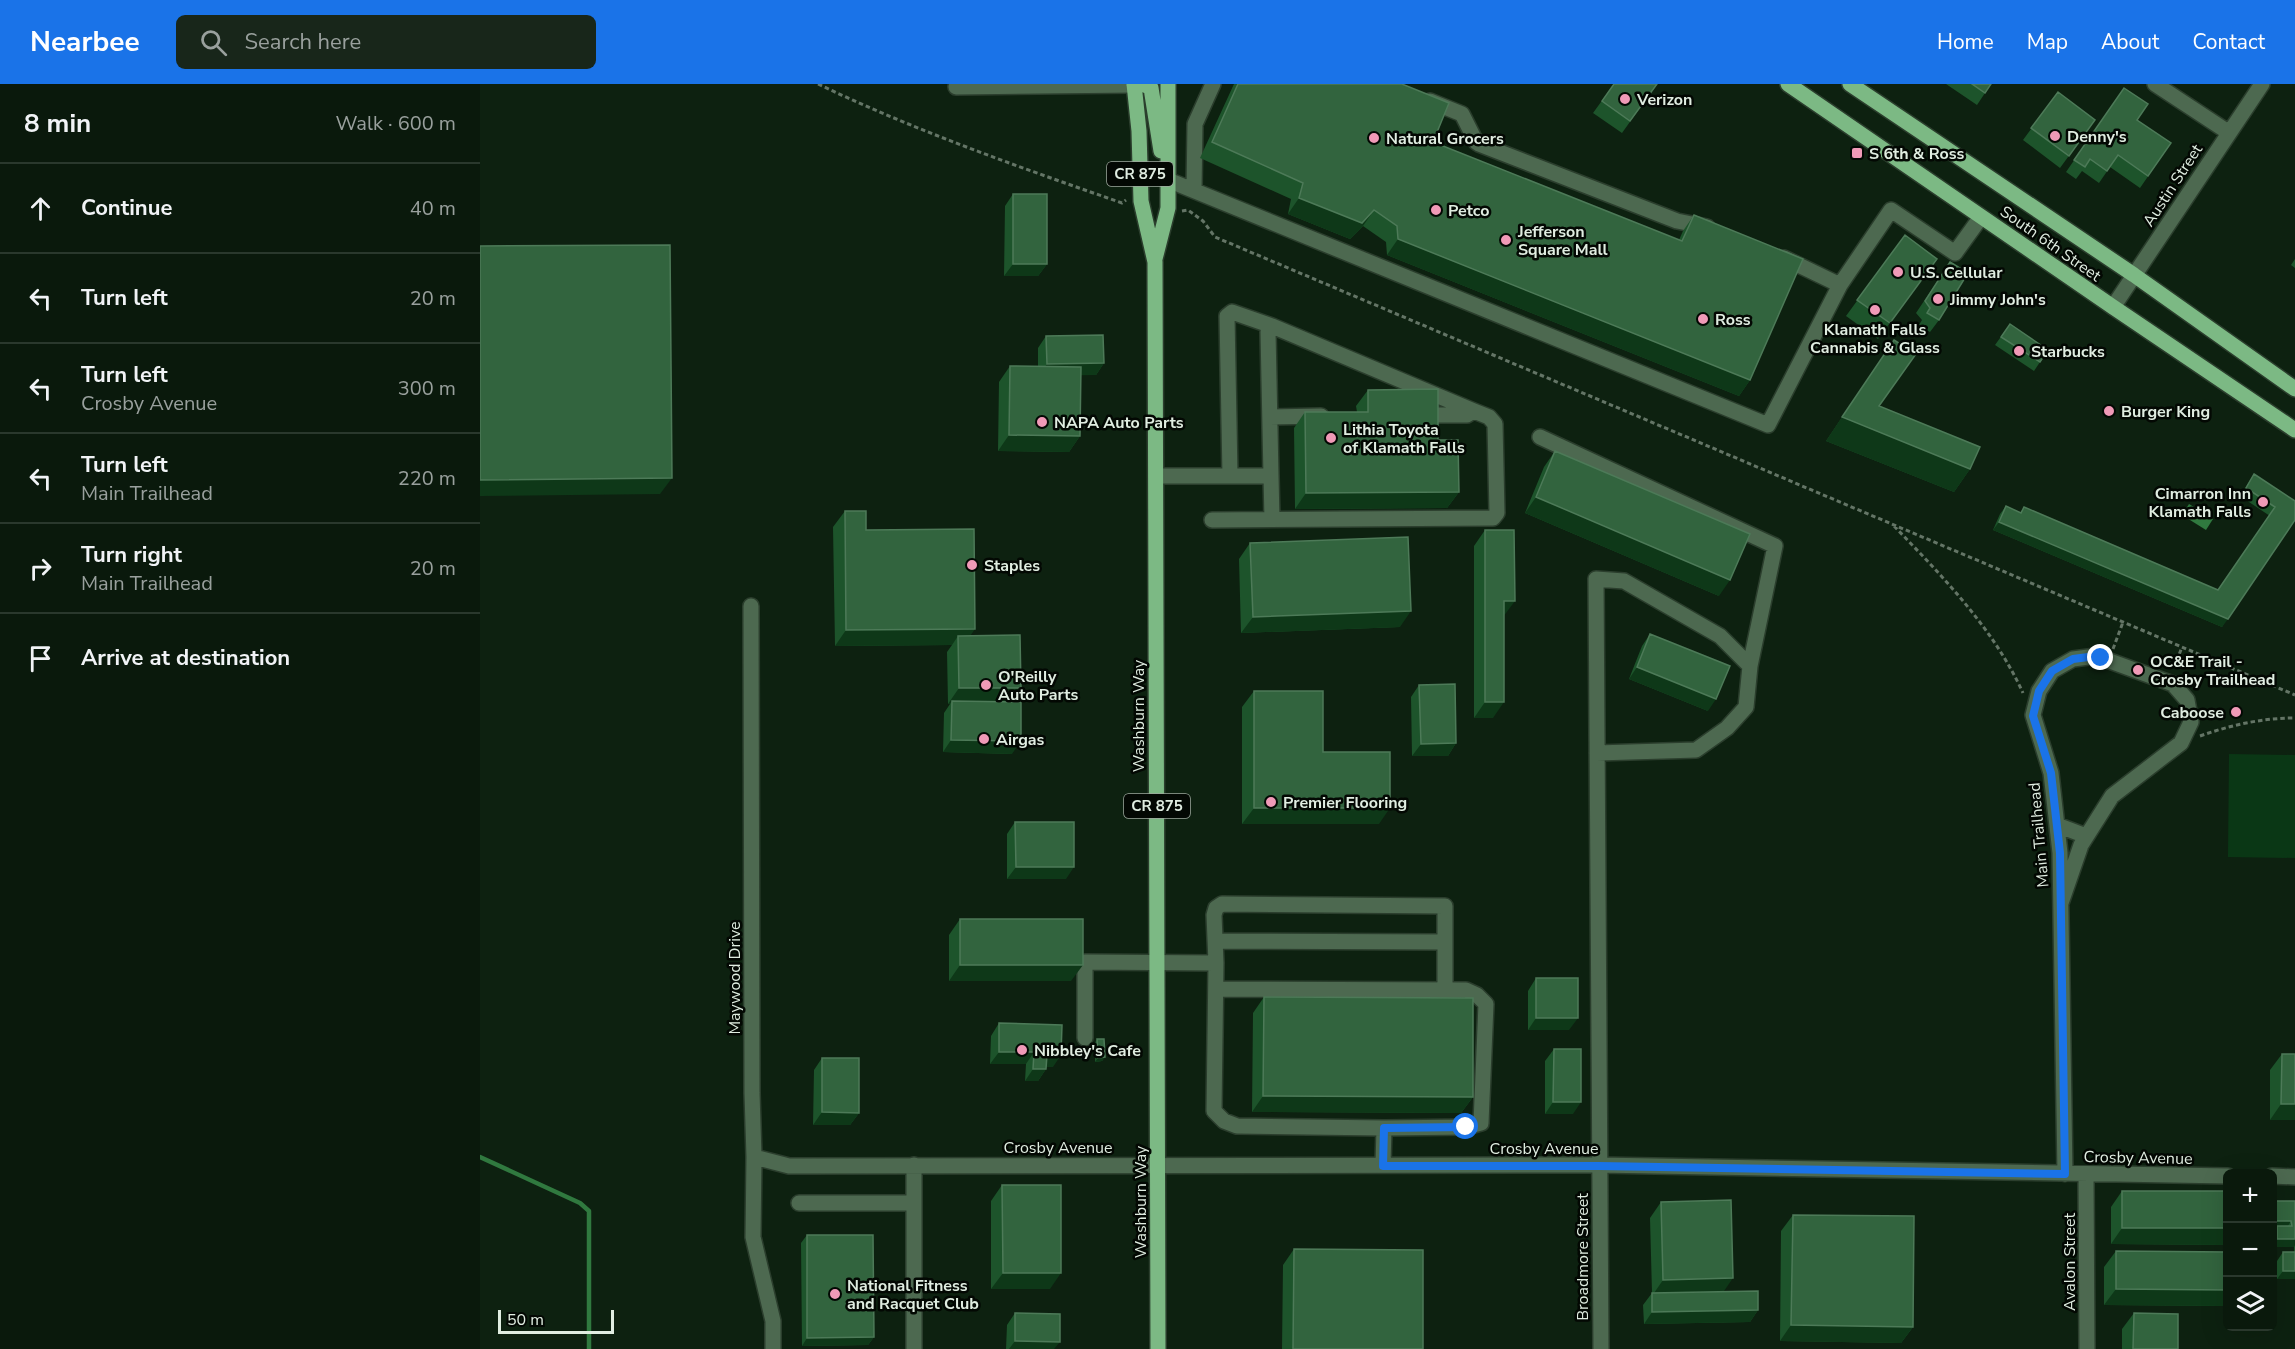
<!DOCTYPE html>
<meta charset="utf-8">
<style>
body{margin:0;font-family:"Nunito Sans",sans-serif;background:#18261a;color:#f1f3f6}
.controls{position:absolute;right:18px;bottom:18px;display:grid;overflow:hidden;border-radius:9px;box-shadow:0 6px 24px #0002}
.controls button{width:54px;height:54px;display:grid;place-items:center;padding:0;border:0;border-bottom:2px solid #2a382d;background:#0a190c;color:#f1f3f6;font:30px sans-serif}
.scale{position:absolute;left:18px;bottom:15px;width:116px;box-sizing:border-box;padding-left:6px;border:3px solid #e0ede1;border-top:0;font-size:16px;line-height:21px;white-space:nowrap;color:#e0ede1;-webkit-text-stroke:4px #030803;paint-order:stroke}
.stop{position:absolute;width:18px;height:18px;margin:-14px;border:4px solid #1a73e8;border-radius:50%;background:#fff}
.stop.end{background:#1a73e8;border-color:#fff;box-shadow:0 2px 6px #0008}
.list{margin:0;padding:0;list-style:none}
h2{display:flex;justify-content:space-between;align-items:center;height:78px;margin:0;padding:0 24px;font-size:26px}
h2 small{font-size:20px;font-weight:400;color:#99a09d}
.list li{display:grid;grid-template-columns:39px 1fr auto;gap:18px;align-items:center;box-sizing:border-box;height:90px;padding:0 24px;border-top:2px solid #2a382d}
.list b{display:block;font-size:22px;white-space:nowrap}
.list p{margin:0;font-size:20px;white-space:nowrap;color:#99a09d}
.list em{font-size:20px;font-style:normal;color:#99a09d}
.icon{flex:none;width:33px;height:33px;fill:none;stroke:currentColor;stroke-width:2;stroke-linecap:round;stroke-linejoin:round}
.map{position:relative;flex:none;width:1815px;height:1265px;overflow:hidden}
header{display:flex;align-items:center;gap:36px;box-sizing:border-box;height:84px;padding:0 30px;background:#1a73e8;color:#fff}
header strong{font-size:28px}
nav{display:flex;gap:33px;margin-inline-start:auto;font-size:21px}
.search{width:420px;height:54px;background:#18261a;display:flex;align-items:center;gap:15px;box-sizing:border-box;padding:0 21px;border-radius:9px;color:#99a09d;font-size:22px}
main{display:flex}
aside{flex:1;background:#0a190c}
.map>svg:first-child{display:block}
.green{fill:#0a3715}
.water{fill:#30793f}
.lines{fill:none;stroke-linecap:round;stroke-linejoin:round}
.stream{stroke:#30793f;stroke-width:4.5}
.minor-casing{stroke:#2b3e2d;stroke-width:18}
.major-casing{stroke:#2b3e2d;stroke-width:18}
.path{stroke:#647566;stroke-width:3;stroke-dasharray:4.5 3;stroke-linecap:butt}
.minor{stroke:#4d6950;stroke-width:15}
.major{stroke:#7cb984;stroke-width:15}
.wall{fill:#1d542b}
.shaded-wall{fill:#0e3818}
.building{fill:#32643e;stroke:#4d7a58;stroke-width:1.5}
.route{stroke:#1a73e8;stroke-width:8}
.poi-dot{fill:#f09ab7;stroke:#030803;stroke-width:2}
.labels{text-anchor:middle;stroke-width:5;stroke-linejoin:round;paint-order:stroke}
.shield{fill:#030803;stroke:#9ea89e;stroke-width:1.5}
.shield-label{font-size:15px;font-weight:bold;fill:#e0ede1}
.poi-label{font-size:16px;font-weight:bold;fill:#e0ede1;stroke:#030803;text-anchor:start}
.street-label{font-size:16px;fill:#e0ede1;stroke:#030803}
</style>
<header>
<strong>Nearbee</strong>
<div class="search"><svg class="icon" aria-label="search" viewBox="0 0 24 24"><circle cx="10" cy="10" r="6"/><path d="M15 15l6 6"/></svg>Search here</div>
<nav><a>Home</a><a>Map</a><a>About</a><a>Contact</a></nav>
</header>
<main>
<aside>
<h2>8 min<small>Walk · 600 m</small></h2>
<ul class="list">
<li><svg class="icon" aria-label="ahead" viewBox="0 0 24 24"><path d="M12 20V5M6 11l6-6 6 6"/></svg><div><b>Continue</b></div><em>40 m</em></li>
<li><svg class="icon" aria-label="left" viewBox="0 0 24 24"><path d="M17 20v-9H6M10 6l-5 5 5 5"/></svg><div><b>Turn left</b></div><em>20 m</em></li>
<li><svg class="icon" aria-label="left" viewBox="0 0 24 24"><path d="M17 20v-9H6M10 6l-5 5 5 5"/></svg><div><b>Turn left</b><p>Crosby Avenue</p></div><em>300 m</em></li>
<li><svg class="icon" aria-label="left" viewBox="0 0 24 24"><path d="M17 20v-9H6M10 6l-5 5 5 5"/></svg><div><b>Turn left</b><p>Main Trailhead</p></div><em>220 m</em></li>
<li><svg class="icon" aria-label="right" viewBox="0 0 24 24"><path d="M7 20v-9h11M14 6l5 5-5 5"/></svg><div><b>Turn right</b><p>Main Trailhead</p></div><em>20 m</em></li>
<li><svg class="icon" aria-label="arrive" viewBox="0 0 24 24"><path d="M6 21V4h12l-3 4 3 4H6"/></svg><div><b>Arrive at destination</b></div></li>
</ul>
</aside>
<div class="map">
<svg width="1815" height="1265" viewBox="0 0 1815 1265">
<rect width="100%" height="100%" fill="#0d2110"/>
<path class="green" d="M1749,670L1815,671V774L1748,773Z"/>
<path class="water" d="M1709,420L1733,435L1726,446L1702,431Z"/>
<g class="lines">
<path class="stream" d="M0,1073L100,1119L109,1127V1265"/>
<defs>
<path id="minor" d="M1675,0L1748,48
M476,3L654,1
M950,17L982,30L996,58L999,60L1197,137L1227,143
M688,96L1288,341L1360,201
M714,106L715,40L733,0
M1304,174L1360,201L1411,126L1475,169L1501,133
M1633,223L1782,0
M947,331H987L993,327
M790,333L841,332
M1060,353L1295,462L1270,582
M676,392H791L792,435
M791,392L788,248L792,242
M732,436L1013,434L1017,429L1015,340L1009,333L994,327L792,242L752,228L747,232L750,392
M271,522L272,1009L274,1073L273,1153L293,1237V1265
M1117,669L1216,666L1247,644L1266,623L1270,582L1240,552L1144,497L1116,495L1121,1265
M1577,741L1606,752
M1581,819L1601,761L1632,712L1701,659L1711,638L1707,616L1693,600L1616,572L1593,575L1572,587L1559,607L1553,631L1571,689L1580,769L1585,1090
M735,857L965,858
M736,879L734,831L736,824L742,820L965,822V906
M605,954V878L736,879L734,1027L744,1037L757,1042L904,1044L986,1043L1001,1039L1006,920L997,911L986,906L736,905
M274,1073L309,1082L1119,1081L1748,1092
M434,1081V1265
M903,1081L904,1044
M1606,1091L1607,1265
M1792,1092L1815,1093
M319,1119H434"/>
<path id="major" d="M654,0L659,47L661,117L675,178L678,1265
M1308,0L1633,223L1815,346
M1370,0L1654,191L1815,305
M654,1L663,0L671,4L681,67
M675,175L688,124V0"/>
</defs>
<use href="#minor" class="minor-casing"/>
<use href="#major" class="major-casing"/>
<path class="path" d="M338,0C436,47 539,83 642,119L646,116
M702,127L708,126L723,137L735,153L1815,611
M1414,442C1463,493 1514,545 1543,609
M1633,565L1643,538
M1694,584L1702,563
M1720,652C1751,641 1782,634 1815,634"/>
<use href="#minor" class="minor"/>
<use href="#major" class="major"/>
</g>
<path class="wall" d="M754,0H922L953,58L1199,156L1203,147L1214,131L1270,296L1259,312L907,171L906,158L883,142L870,155L808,130L811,115L720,74Z
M1134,0H1177L1142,49L1113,29Z
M1466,0H1511L1497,21Z
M1644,4L1657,36L1691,59L1660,104L1630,83L1619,99L1602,87L1596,95L1586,88Z
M1578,8L1615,36L1580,84L1543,56Z
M533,110L567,180L558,192H524L525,122Z
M1425,151L1457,175L1398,255L1366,232Z
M1815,175V184L1811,181Z
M1470,178L1459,236L1450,248L1439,241L1442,236L1436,229Z
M1530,240L1568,266L1554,287L1515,261Z
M566,252L624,279L616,291H601L600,352L589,368L518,367L519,298L530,282H558V264Z
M1414,256L1399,322L1490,385L1474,408L1346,357Z
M888,306L958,356L979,408L967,424L815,425L814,344L825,328H877L876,322Z
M1075,367L1239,512L1045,429L1064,383Z
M1774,390L1815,417L1742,543L1513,446L1520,430L1526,422L1540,429L1544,423L1738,506L1790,432L1760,412Z
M365,427L386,446L490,552L531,618L532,670L463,668L464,629L470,620H468L467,568L472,561L355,562L353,443Z
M1005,446L1024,533L1013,634H994V462Z
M770,459L920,543L761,549L759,475Z
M1170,550L1228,627L1149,595L1162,562Z
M939,601L976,659L968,672H932L931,613Z
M774,607L843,668L899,740H762V623Z
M535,738L586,795H527V750Z
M480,835L591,897H469V851Z
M1056,894L1089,946H1048V907Z
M784,913L993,1013L981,1029L772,1028L773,929Z
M519,939L573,983H566V985L558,997H545L546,980H510L511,952Z
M617,955L625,973L622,977L615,978V959Z
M1074,965L1093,1030H1065V977Z
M1802,970H1815V1036H1790V986Z
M342,974L379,1029L370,1041H333L334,986Z
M522,1101L570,1205H511V1117Z
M1642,1107H1748V1161L1631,1160V1123Z
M1793,1117H1815V1195H1797V1177L1803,1168H1814V1163H1792V1149L1795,1145H1792Z
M1181,1118L1244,1208L1278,1226L1270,1238L1164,1240L1163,1221L1172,1209L1170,1134Z
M1313,1131L1433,1243L1421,1259L1300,1257L1301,1147Z
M327,1151L394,1253L388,1261L322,1262L321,1159Z
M814,1165L943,1265H802L803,1181Z
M1636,1167L1748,1168V1222L1624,1221V1183Z
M535,1229L574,1265H526L527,1241Z
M1654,1229L1698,1265H1642V1245Z"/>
<path class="shaded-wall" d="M819,114L894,126L883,142L870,155L808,130Z
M918,155L1270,296L1259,312L907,171Z
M533,180H567L558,192H524Z
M624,279L616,291L558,292L567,280Z
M1362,333L1385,342L1490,385L1474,408L1346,357Z
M529,351L600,352L589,368L518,367Z
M192,394L180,410L0,412V396Z
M979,408L967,424L815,425L826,409Z
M1056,413L1250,496L1239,512L1045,429Z
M1519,438L1748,535L1742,543L1513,446Z
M1024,517H1035L1023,533Z
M931,527L920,543L761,549L773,533Z
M495,545L484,561L478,552L472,561L355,562L366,546Z
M1157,583L1236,615L1228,627L1149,595Z
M479,604H541L530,620L472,617L470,620H468Z
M1005,618H1024L1013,634H994Z
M471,656L541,657L532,670L463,668Z
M976,659L968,672H932L941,660Z
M774,724H910L899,740H762Z
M536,783H594L586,795H527Z
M480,881H603L591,897H469Z
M1056,934H1098L1089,946H1048Z
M519,968H554L546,980H510Z
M567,971H581L573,983H558Z
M625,973L622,977L615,978L618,974Z
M553,985H566L558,997H545Z
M783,1012L993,1013L981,1029L772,1028Z
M1073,1018H1101L1093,1030H1065Z
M1801,1020H1815V1036H1790Z
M342,1028L379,1029L370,1041H333Z
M1793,1137H1811L1806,1145L1797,1142L1795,1145H1792Z
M1642,1144H1748V1161L1631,1160Z
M1797,1155H1815V1161L1814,1163H1792Z
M1803,1187H1815V1195H1797Z
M523,1189H581L570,1205H511Z
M1253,1194L1242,1210L1172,1212L1183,1196Z
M1636,1205L1748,1206V1222L1624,1221Z
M1278,1226L1270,1238L1164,1240L1172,1228Z
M1311,1241L1433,1243L1421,1259L1300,1257Z
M394,1253L388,1261L322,1262L327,1254Z
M535,1257L580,1258L574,1265H529Z"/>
<path class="building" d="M758,0H922L969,19L953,58L1202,157L1214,131L1323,175L1270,296L918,155L917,142L894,126L882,139L819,114L823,99L732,58Z
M1134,0H1177L1150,37L1122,17Z
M1492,0H1511L1505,9Z
M1644,4L1668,20L1657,36L1691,59L1668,92L1638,71L1627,87L1610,75L1605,83L1594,76Z
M1578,8L1615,36L1589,72L1551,44Z
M533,110H567V180H533Z
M1425,151L1457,175L1410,239L1377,216Z
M190,161L192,394L0,396V162Z
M1470,178L1488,189L1459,236L1447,229L1450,224L1445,217Z
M1530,240L1568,266L1560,278L1521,253Z
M623,251L624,279L567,280L566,252Z
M1414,256L1436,270L1399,322L1500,363L1490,385L1362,333Z
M530,282L601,283L600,352L529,351Z
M958,305V356H978L979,408L826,409L825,328H888V306Z
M1075,367L1270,450L1250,496L1056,413Z
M1774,390L1815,417V436L1748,535L1519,438L1526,422L1541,429L1544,423L1738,506L1795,423L1766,404Z
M365,427H386V446L494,445L495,545L366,546Z
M1005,446H1034L1035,517H1024V618H1005Z
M928,453L931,527L773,533L770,459Z
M1170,550L1250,582L1236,615L1157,583Z
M540,551L541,604H479L478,552Z
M975,600L976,659L941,660L939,601Z
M774,607H843V668H910V724H774Z
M472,617L541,618V657L471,656Z
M535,738H594V783H536Z
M480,835H603V881H480Z
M1056,894H1098V934H1056Z
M784,913L993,914V1013L783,1012Z
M519,939L582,941L581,971H567L566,985H553L554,968H519Z
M617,955H624L625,973L618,974Z
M1074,965H1101V1018H1073Z
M1802,970H1815V1020H1801Z
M342,974H379V1029L342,1028Z
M522,1101H581V1189H523Z
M1642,1107H1748V1144H1642Z
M1251,1116L1253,1194L1183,1196L1181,1118Z
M1793,1117H1815V1155H1797V1142H1812L1811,1137H1793Z
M1313,1131L1434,1132L1433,1243L1311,1241Z
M327,1151H393L394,1253L327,1254Z
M814,1165L943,1166V1265H813Z
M1636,1167L1748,1168V1206L1636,1205Z
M1803,1168H1815V1187H1803Z
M1278,1207V1226L1172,1228V1209Z
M535,1229L580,1230V1258L535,1257Z
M1654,1229L1698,1230V1265H1653Z"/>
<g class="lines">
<path class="route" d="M986,1043L904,1044L903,1082H1119L1585,1090L1580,769L1571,689L1553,632L1559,607L1572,587L1593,575L1616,572L1621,574"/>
</g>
<g class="poi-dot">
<circle cx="1145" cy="15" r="6"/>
<circle cx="1575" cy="52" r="6"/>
<circle cx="894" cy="54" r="6"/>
<rect x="1371" y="63" width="12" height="12" rx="3"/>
<circle cx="956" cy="126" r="6"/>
<circle cx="1026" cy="156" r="6"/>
<circle cx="1418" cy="188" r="6"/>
<circle cx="1458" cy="215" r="6"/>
<circle cx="1395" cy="226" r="6"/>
<circle cx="1223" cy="235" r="6"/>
<circle cx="1539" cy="267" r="6"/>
<circle cx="1629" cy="327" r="6"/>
<circle cx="562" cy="338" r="6"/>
<circle cx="851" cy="354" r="6"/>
<circle cx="1783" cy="418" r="6"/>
<circle cx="492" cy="481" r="6"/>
<circle cx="1658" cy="586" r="6"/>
<circle cx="506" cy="601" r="6"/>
<circle cx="1756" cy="628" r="6"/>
<circle cx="504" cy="655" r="6"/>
<circle cx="791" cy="718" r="6"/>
<circle cx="542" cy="966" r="6"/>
<circle cx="355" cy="1210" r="6"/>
</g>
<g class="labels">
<g class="shield">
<rect x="627" y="78" width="66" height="24" rx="4.5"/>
<rect x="644" y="710" width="66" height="24" rx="4.5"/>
</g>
<g class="shield-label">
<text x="660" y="95">CR 875</text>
<text x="677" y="727">CR 875</text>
</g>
<g class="poi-label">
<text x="1157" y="21">Verizon</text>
<text x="1587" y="58">Denny's</text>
<text x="906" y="60">Natural Grocers</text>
<text x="1389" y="75">S 6th &amp; Ross</text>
<text x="968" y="132">Petco</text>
<text x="1038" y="153">Jefferson<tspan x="1038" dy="18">Square Mall</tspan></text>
<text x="1430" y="194">U.S. Cellular</text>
<text x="1470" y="221">Jimmy John's</text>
<text x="1235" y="241">Ross</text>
<text x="1395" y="251" text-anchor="middle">Klamath Falls<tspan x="1395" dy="18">Cannabis &amp; Glass</tspan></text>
<text x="1551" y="273">Starbucks</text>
<text x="1641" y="333">Burger King</text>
<text x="574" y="344">NAPA Auto Parts</text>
<text x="863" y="351">Lithia Toyota<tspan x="863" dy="18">of Klamath Falls</tspan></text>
<text x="1771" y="415" text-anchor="end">Cimarron Inn<tspan x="1771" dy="18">Klamath Falls</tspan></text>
<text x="504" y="487">Staples</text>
<text x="1670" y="583">OC&amp;E Trail -<tspan x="1670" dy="18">Crosby Trailhead</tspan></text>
<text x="518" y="598">O'Reilly<tspan x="518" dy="18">Auto Parts</tspan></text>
<text x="1744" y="634" text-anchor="end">Caboose</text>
<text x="516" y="661">Airgas</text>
<text x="803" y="724">Premier Flooring</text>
<text x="554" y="972">Nibbley's Cafe</text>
<text x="367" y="1207">National Fitness<tspan x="367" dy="18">and Racquet Club</tspan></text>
</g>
<g class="street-label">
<text transform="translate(1692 101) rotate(-57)" y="6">Austin Street</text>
<text transform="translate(1571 159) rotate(35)" y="6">South 6th Street</text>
<text transform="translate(658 632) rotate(-90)" y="6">Washburn Way</text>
<text transform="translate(1558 751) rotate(-95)" y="6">Main Trailhead</text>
<text transform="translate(254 894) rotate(-90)" y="6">Maywood Drive</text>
<text x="578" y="1069">Crosby Avenue</text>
<text x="1064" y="1070">Crosby Avenue</text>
<text transform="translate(1658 1073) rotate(1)" y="6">Crosby Avenue</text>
<text transform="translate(660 1118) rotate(-90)" y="6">Washburn Way</text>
<text transform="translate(1102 1173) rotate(-90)" y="6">Broadmore Street</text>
<text transform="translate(1589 1178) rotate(-90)" y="6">Avalon Street</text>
</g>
</g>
</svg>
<div class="controls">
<button>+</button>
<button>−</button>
<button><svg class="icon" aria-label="layers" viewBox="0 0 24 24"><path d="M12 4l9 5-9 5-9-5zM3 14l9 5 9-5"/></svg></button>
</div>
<div class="scale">50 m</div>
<div class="stop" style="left:986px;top:1043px"></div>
<div class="stop end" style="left:1621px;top:574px"></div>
</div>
</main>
